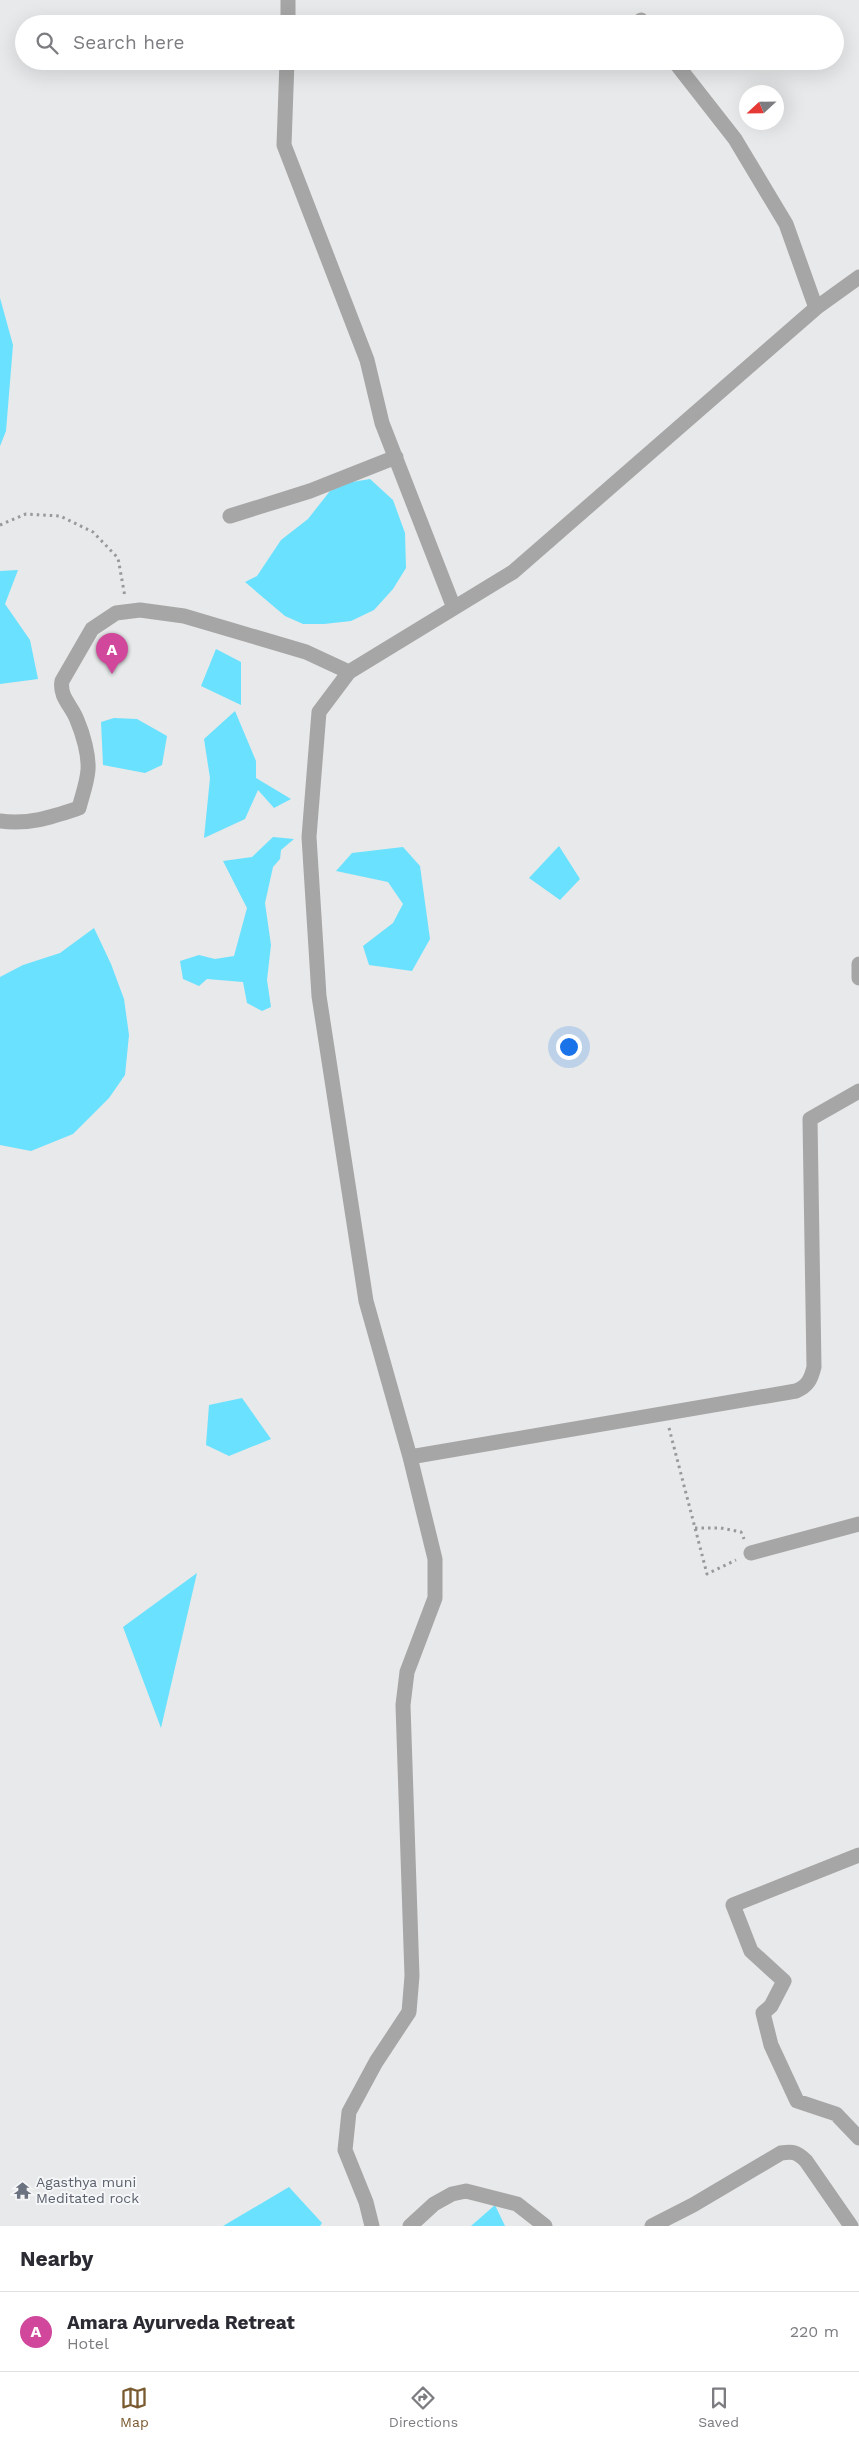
<!DOCTYPE html>
<style>
body{margin:0;font-family:"Work Sans",sans-serif;background:#f7f7f7;color:#2b2b33}
.compass{position:absolute;left:739px;top:85px;width:45px;height:45px;border-radius:50%;background:#fff;box-shadow:0 5px 20px #0002;rotate:248deg}
.you{position:absolute;left:568px;top:1046px;width:18px;height:18px;margin:-12px;border:4px solid #fff;border-radius:50%;background:#1a73e8;box-shadow:0 0 0 8px #1a73e833}
.badge{display:grid;place-items:center;width:32px;height:32px;border-radius:50%;background:#7a5a30;color:#fff;font-size:16px;font-weight:700}
.pin{position:absolute;translate:-50% -41px;filter:drop-shadow(0 1px 2px #0008)}
.pin::after{content:'';position:absolute;top:26px;width:18px;height:15px;background:inherit;clip-path:polygon(0 0,100% 0,50% 100%)}
.list{margin:0;padding:0;list-style:none}
h2{display:flex;justify-content:space-between;align-items:center;height:65px;margin:0;padding:0 20px;font-size:21px}
h2 small{font-size:16px;font-weight:400;color:#7c7c81}
.list li{display:grid;grid-template-columns:32px 1fr auto;gap:15px;align-items:center;box-sizing:border-box;height:80px;padding:0 20px;border-top:1px solid #e1e1e2}
.list b{display:block;font-size:19px;white-space:nowrap}
.list p{margin:0;font-size:16px;white-space:nowrap;color:#7c7c81}
.list em{font-size:16px;font-style:normal;color:#7c7c81}
.icon{flex:none;width:28px;height:28px;fill:none;stroke:currentColor;stroke-width:2;stroke-linecap:round;stroke-linejoin:round}
.map{position:relative;flex:none;width:859px;height:2226px;overflow:hidden}
.search{position:absolute;background:#fff;box-shadow:0 5px 20px #0002;left:15px;right:15px;top:15px;height:55px;display:flex;align-items:center;gap:12px;box-sizing:border-box;padding:0 18px;border-radius:28px;color:#7c7c81;font-size:19px}
.sheet{height:145px;background:#fff}
nav{display:flex;justify-content:space-around;align-items:center;box-sizing:border-box;height:70px;border-top:1px solid #e1e1e2;background:#fff;font-size:14px;color:#7c7c81}
nav a{display:grid;justify-items:center;gap:2px}
nav .on{color:#7a5a30}
.map>svg:first-child{display:block}
.water{fill:#6ae1fe}
.lines{fill:none;stroke-linecap:round;stroke-linejoin:round}
.path{stroke:#98999a;stroke-width:3;stroke-dasharray:2.5 4;stroke-linecap:butt}
.minor{stroke:#a7a6a6;stroke-width:15}
.labels{text-anchor:middle;stroke-width:4;stroke-linejoin:round;paint-order:stroke}
.worship-label{font-size:14px;fill:#5b616d;stroke:#f5f6f7;text-anchor:start}
</style>
<div class="map">
<svg width="859" height="2226" viewBox="0 0 859 2226">
<rect width="100%" height="100%" fill="#e7e9ea"/>
<path class="water" d="M0,298L13,345L6,431L0,446Z
M370,479L393,500L405,533L406,568L393,589L374,610L351,621L324,624H303L285,616L245,582L257,576L281,540L308,519L330,491L352,482Z
M18,570L5,604L30,640L38,679L0,684V571Z
M216,649L241,662V705L201,686Z
M235,711L256,761V778L291,799L274,808L258,790L245,819L204,838L210,778L204,739Z
M114,718L137,719L167,736L162,765L145,773L103,765L101,722Z
M273,837L294,839L281,850L280,859L273,867L265,903L271,945L267,980L271,1007L262,1011L247,1003L243,982L207,979L199,986L183,979L180,961L199,955L215,959L234,956L247,908L223,861L252,857Z
M559,846L580,879L560,900L529,878Z
M403,847L420,866L430,939L412,971L369,965L363,946L393,923L403,904L388,882L336,871L352,853Z
M94,928L111,964L124,999L129,1035L125,1075L109,1098L73,1134L31,1151L0,1145V977L23,965L60,953Z
M242,1398L271,1439L229,1456L206,1445L209,1405Z
M197,1573L161,1728L123,1627Z
M289,2187L322,2223L320,2226H223Z
M495,2205L505,2226H471Z"/>
<g class="lines">
<path class="path" d="M0,525L26,514L60,516L93,532L118,558L125,597
M669,1428L707,1574L736,1560
M695,1528H721L741,1532L744,1539"/>
<path class="minor" d="M288,0V24
M641,20L644,24
M287,61L284,145L367,360L382,423L454,608
M674,61L735,139L786,224L816,308
M230,516L310,491L396,457
M0,821C29,825 52,817 79,808C82,796 87,783 88,770C89,755 83,734 77,720C72,706 59,697 62,681L92,629L116,613L140,610L184,616L306,652L349,672
M859,964V978
M410,1457L796,1391C808,1386 811,1379 814,1367L810,1119L859,1091
M751,1553L859,1524
M859,1855L733,1905L751,1951L784,1981L771,2006L763,2013L771,2045L797,2101L836,2114L859,2138
M372,2226L366,2202L345,2150L349,2112L376,2062L409,2012L412,1976L403,1705L407,1672L435,1598V1559L410,1457L366,1301L319,996L309,837L319,712L349,672L513,572L816,308L859,277
M410,2226L434,2204L452,2194L466,2191L517,2204L545,2226
M652,2226L693,2205L781,2153C793,2151 797,2152 806,2161L851,2226"/>
</g>
<defs>
<symbol id="temple-bare" viewBox="-9 -9 18 18"><path d="M0-6L5-2H3V0L6.5 2.5H4V6H1.5V3h-3V6H-4V2.5H-6.5L-3 0V-2H-5Z" fill="#6b7280" stroke="#f5f6f7" stroke-width="2.5" paint-order="stroke"/></symbol>
</defs>
<g fill-rule="evenodd">
<use href="#temple-bare" x="10" y="2178" width="25" height="25"/>
</g>
<g class="labels">
<g class="worship-label">
<text x="36" y="2187">Agasthya muni<tspan x="36" dy="16">Meditated rock</tspan></text>
</g>
</g>
</svg>
<svg class="compass" viewBox="-18 -18 36 36"><path d="M0-13l5 13h-10z" fill="#e53935"/><path d="M0 13l5-13h-10z" fill="#7c7c81"/></svg>
<div class="you"></div>
<div class="pin badge" style="left:112px;top:674px;background:#d1479c">A</div>
<div class="search"><svg class="icon" aria-label="search" viewBox="0 0 24 24"><circle cx="10" cy="10" r="6"/><path d="M15 15l6 6"/></svg>Search here</div>
</div>
<section class="sheet">
<h2>Nearby<small></small></h2>
<ul class="list">
<li><span class="badge" style="background:#d1479c">A</span><div><b>Amara Ayurveda Retreat</b><p>Hotel</p></div><em>220 m</em></li>
</ul>
</section>
<nav>
<a class="on"><svg class="icon" aria-label="map" viewBox="0 0 24 24"><path d="M3 6l6-2 6 2 6-2v14l-6 2-6-2-6 2zM9 4v14M15 6v14"/></svg>Map</a>
<a><svg class="icon" aria-label="directions" viewBox="0 0 24 24"><path d="M12 3l9 9-9 9-9-9zM9 14v-3h6M13 9l2 2-2 2"/></svg>Directions</a>
<a><svg class="icon" aria-label="saved" viewBox="0 0 24 24"><path d="M7 4h10v16l-5-4-5 4z"/></svg>Saved</a>
</nav>
